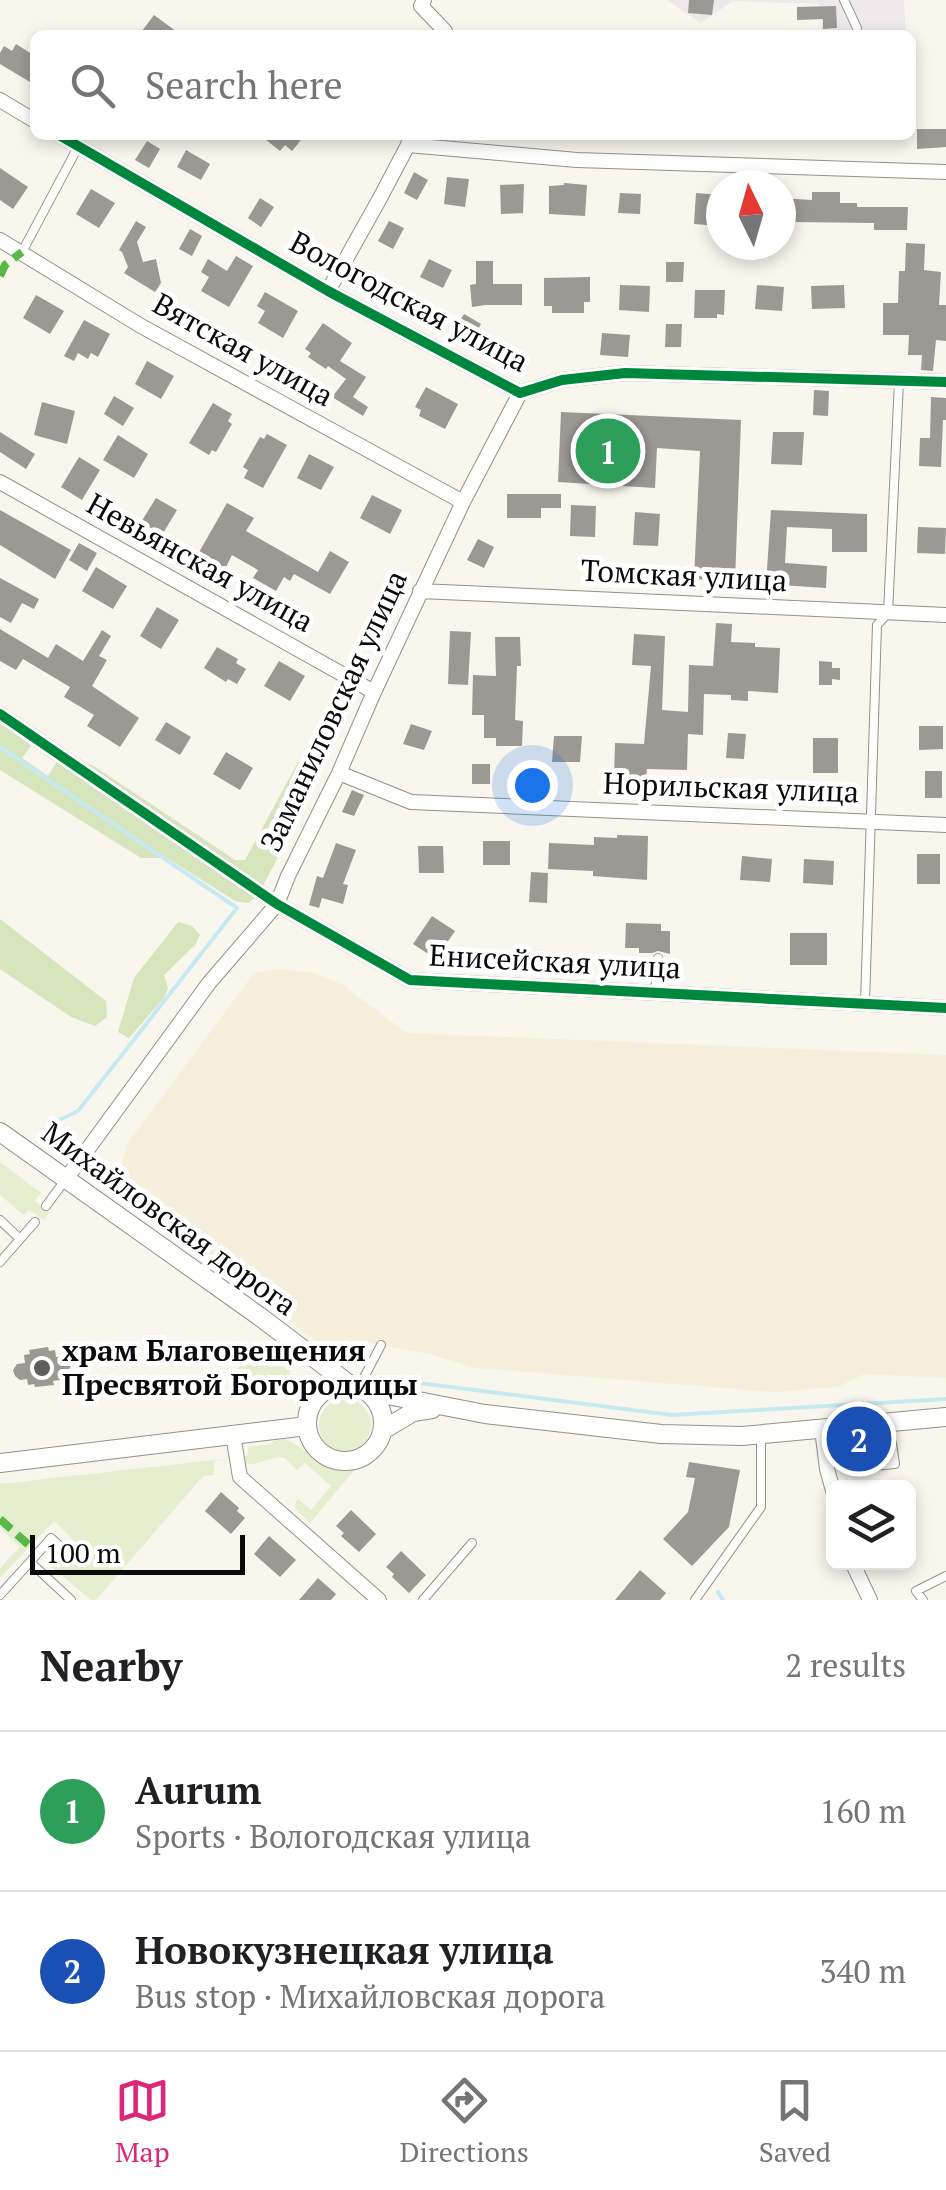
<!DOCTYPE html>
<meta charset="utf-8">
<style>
body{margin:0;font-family:"PT Serif",serif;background:#f6f6f6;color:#202124}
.controls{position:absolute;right:30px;bottom:30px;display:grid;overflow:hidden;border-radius:15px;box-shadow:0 5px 15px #0003}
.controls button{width:90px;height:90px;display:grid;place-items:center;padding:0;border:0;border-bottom:2px solid #e0e0e0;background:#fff;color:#202124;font:50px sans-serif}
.compass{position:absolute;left:706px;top:170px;width:90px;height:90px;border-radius:50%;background:#fff;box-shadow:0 5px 15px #0003;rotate:355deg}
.scale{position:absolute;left:30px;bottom:25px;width:215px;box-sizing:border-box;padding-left:10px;border:5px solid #0b0b0b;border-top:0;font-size:28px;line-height:35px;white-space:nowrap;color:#0b0b0b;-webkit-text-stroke:8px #fff;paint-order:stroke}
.you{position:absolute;left:532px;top:785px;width:35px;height:35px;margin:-25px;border:8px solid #fff;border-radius:50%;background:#1a73e8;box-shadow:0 0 0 15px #1a73e833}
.badge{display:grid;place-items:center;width:65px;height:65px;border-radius:50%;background:#db2777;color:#fff;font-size:32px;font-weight:700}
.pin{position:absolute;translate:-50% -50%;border:5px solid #fff;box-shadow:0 2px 10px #0006}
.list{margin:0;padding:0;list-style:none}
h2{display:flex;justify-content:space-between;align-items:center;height:130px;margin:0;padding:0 40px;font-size:42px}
h2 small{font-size:32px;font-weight:400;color:#757577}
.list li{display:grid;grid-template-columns:65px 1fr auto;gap:30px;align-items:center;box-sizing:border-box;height:160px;padding:0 40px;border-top:2px solid #e0e0e0}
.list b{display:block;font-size:38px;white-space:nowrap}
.list p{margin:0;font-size:32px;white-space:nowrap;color:#757577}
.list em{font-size:32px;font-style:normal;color:#757577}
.icon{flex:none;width:55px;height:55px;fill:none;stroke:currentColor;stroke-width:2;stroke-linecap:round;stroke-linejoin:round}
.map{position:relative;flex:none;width:946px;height:1600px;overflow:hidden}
.search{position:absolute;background:#fff;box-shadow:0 5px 15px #0003;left:30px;right:30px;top:30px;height:110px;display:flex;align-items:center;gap:25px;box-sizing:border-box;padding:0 35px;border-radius:15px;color:#757577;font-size:38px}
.sheet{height:450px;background:#fff}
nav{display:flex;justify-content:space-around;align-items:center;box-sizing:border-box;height:140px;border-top:2px solid #e0e0e0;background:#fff;font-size:28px;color:#757577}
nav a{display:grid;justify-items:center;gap:5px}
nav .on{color:#db2777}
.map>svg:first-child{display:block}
.industrial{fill:#efe9ec}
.farmland{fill:#f6efdb}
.green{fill:#e5eecf}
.forest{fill:#d7e5bd}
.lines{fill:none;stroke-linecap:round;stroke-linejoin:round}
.stream{stroke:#c6e9f2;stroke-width:4}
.building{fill:#9c9995}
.service-casing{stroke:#92918d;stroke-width:10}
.minor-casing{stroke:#92918d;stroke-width:16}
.tertiary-casing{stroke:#92918d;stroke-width:20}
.service{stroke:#fefefc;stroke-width:8}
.minor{stroke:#fefefc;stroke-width:14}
.tertiary{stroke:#fefefc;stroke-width:18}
.quiet{stroke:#58b947;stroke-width:8;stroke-dasharray:15 8;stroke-linecap:butt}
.cycleway-casing{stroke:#fff;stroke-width:16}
.cycleway{stroke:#00873e;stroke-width:10}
.poi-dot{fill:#5e5d5a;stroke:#fff;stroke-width:4}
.labels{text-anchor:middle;stroke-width:10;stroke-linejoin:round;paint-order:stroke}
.street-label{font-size:30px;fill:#0b0b0b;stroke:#fff}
.poi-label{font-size:30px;font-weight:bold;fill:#0b0b0b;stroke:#fff;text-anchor:start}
</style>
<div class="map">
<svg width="946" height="1600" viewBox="0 0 946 1600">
<rect width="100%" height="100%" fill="#f9f6ee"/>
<path class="industrial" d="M667,0H904L906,35H822L819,4L733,1L701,23Z"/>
<path class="farmland" d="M279,969L313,973L343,985L407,1033L946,1055V1378L864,1374L838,1387L774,1392L476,1368L430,1354L370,1343L317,1342L207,1259L186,1222L141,1203L126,1186L120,1170L127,1144L254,973Z"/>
<path class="green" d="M0,1162L41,1193L35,1201L49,1212L44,1220L29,1210L24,1215L0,1195Z
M254,1346L290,1371V1385L284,1394L233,1395L235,1372Z
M319 1425a26 26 0 1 1 52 0a26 26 0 1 1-52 0Z
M283,1439C310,1447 324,1475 355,1469L310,1523L296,1509L295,1504L298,1499L311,1510L331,1486L305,1463L297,1470L285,1458C269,1454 259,1468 245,1463L242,1457L248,1455V1447L272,1444L273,1441Z
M233,1458L214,1461V1475L203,1476L96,1600H91L46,1562L50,1558L58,1565L77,1544L54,1521L0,1578V1568L20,1547L0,1528V1484Z"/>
<path class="forest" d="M0,723L31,746L22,758L48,776L59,758L66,757L94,766L235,860H245L298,762L321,773L258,896L248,903L235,901L167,858H141L0,770Z
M0,919L106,1001L107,1017L95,1026L71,1017L0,969Z
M178,922L192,926L200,935L195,945L164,975L168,988L164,998L129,1038L118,1032L134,978Z"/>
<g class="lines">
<path class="stream" d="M0,747L237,908L78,1111L51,1124
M403,1381L672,1415L946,1399
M718,1592L723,1600"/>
</g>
<path class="building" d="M689,0H714L712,15L688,13Z
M836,6L837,28L823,29V19L797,20V7Z
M154,15L181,35H139Z
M16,44L35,56V85L0,64V53L4,46L12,51Z
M917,129H946V147L917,149Z
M260,135H294L301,140L292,151L285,145L280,151Z
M147,141L160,149L149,168L135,160Z
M186,150L210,164L201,180L177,167Z
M0,168L28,187L13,209L0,200Z
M414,172L428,180L417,200L404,193Z
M447,177L469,179L465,207L444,204Z
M564,183L587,185L585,216L549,214V186L564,185Z
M524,184L523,213L501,214L500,185Z
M91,189L115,203L99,228L76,214Z
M812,192H840V203H857V207H908L907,230H874V223L792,222V226L781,225V198L812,200Z
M620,193L641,194L640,214L618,213Z
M696,193L721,195V226L694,224Z
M260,198L274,207L261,227L248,218Z
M136,221L146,227L137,242L143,262L156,259L161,283L155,292L124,273L128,267L122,252L119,250Z
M389,221L404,228L393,249L378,241Z
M190,229L202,236L192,256L179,249Z
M906,243L925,244L924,270L941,272L939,305H946V341L936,340L933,371L921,370L922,355H908L909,335H883V303H898L899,271H905Z
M236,256L253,266L229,307L201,291L209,277L201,272L208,259L227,271Z
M429,259L452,270L443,288L420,277Z
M476,261H493V284H522V305H485L472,307L470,285L476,284Z
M666,262H684L683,282H666Z
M590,277V302H584V313H552V306H544V278Z
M620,285L650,286L649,312L619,310Z
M757,285L784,287L782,311L755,309Z
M844,285L845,308L812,309L811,286Z
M695,290H725L724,315L717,314V318H694Z
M265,292L298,311L283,338L258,323L265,311L257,306Z
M36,295L64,311L50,334L23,318Z
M464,314L481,324L473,339L455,329Z
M84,320L110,334L98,357L91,353L88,359L78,353L74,361L64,356Z
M323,323L352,343L340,361L366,377L353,397L368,407L363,416L332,397L346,379L328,366L326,369L308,357L311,353L305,349Z
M666,324H682L681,347H665Z
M602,333L630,335L628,357L600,355Z
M147,361L174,376L161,399L135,384Z
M426,387L458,404L445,429L419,416L421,410L415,407Z
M814,390L829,391L828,416L813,415Z
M114,396L134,408L123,426L104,414Z
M931,397L946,398V420H943L941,467L919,466L920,438H930Z
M42,402L75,411L67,444L34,435Z
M213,403L232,414L228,421L232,424L216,452L212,450L209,455L189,443Z
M561,412L741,420L735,581L694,579L700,451L657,448L655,488L558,482Z
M0,432L35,454L26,469L0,452Z
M773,432H804L802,465L771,464Z
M267,434L287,445L263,488L244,478L248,470L243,467L260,437L264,439Z
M118,435L148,454L134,478L103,460Z
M309,454L334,467L321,490L297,478Z
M79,457L100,470L82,500L61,487Z
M507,494H561V508H541V518H507Z
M372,495L402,510L390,534L360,518Z
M156,498L177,510L162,535L141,522Z
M227,503L254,518L246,531L318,572L330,551L349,562L330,594L294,574L290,581L284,577L276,591L253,578L258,570L232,555L225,569L198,554Z
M571,505L596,506L595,537L570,536Z
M0,510L71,550L55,579L0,545Z
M771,510L867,514V552H832V529L787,527L785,563L827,566L826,588L766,584Z
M635,512L660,514L658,546L633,545Z
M918,527L946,528L945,554L917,553Z
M478,539L494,547L484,568L467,560Z
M79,543L97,553L87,571L69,560Z
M96,567L127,586L113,609L82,591Z
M0,578L39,599L34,609L22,603L11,623L0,617Z
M157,607L179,620L161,649L140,636Z
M716,623L732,624L731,642L755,643V647L780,648L778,693L748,691V701L731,700V695L704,694L703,735L688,734L687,770L647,769L646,779L614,777L615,743L644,744L651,666L632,665L634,634L665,636L662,710L688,712L689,665L713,666Z
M0,629L48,658L56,644L83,661L102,630L111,636L99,656L107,660L92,686L139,718L120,747L87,726L94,715L64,697L70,687L23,659L16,670L0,661Z
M450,631L471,632L468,685L448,684Z
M495,637H520L521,666H517L515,720L523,721L522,746H496V738H484V715H472L473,675L496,676Z
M217,647L238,659L236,663L246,669L237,684L228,679L226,682L204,668Z
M279,661L305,676L290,701L264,686Z
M819,661L832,662V668H840V680L832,679V685H819Z
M166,722L191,737L180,755L155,740Z
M411,724L432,731L424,750L403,744Z
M919,726H943V749L919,750Z
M728,733L746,734L744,759L726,758Z
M554,736H582L580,762H552Z
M813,738H838V773H813Z
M226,752L253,768L240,790L213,774Z
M472,764H490V784H472Z
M925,771H942V798H925Z
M352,790L364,795L354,816L342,812Z
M617,835L648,836L647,880L593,876V871L548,869L549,843L594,845V837L617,838Z
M483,841H510V865H483Z
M336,843L356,850L343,884L348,885L343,904L322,898L319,908L309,905L317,876L323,878Z
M418,846H443L444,873H419Z
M917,854H940V884H917Z
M742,856L772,859L770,882L740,880Z
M804,859L834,861L833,885L803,883Z
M531,872L548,873L547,903L529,902Z
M432,916L455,931L436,959L413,944Z
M626,923L661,924V931H670V954L658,951L652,953H639V948H625Z
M790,933H827V965H790Z
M48,1347L49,1351L55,1350L56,1357L64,1356L70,1360L71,1366L67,1372L59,1373L60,1380L53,1381L54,1385L35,1387L34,1384L28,1385L27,1379L20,1380L15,1376L13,1370L17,1364L25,1363L24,1355L30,1354L29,1350Z
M689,1462L740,1470L729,1527L692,1566L663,1539L688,1512L695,1478L686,1477Z
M221,1492L239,1508L237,1511L245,1518L231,1534L205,1511Z
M351,1510L376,1534L359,1552L341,1536L344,1533L336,1526Z
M269,1536L296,1560L280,1577L254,1554Z
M401,1551L426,1575L409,1593L392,1577L394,1574L386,1567Z
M640,1570L666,1593L660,1600H615Z
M318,1578L336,1594L331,1600H299Z"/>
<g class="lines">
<defs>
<path id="service" d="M844,0L857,28
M22,252L78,147
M655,992L658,958
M865,1003L877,625L888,613L899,381
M46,1206L66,1179
M0,1220L20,1239
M0,1262L35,1222
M359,1387L381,1345
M862,1467L895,1464L889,1423
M30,1562L51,1538L63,1549
M0,1595L30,1562L71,1600
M423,1600L472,1543
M695,1600L761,1507V1436
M923,1600L916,1591L946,1576"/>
<path id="minor" d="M424,0L421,6L445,31L444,35
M0,100L35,121
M59,135L328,291L520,393L562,380L625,373L946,382
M408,145L577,160L946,172
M0,240L141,326L463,502
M328,291L379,200L408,145L410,135
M0,482L374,692
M420,591L946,615
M0,714L277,904L410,980L946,1008
M339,773L411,802L946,825
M66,1179L209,983L277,904L288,876L339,773L374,692L463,502L520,393
M822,1429L827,1469L834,1494
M233,1435L240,1477L379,1600
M852,1562L870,1600"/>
<path id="tertiary" d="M0,1132L259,1316L350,1385
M307 1423a38 38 0 1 1 76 0a38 38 0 1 1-76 0Z
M367,1391L485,1414L661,1434L742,1436L946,1417
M383,1430L413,1412L432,1409
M0,1463L307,1426"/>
</defs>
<use href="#service" class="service-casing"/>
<use href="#minor" class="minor-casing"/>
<use href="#tertiary" class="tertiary-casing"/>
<use href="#service" class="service"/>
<use href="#minor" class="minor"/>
<use href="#tertiary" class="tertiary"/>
<path class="quiet" d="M0,276L5,265L22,252
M0,1519L31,1547"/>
<defs>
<path id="cycleway" d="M59,135L328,291L520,393L562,380L625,373L946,382
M0,714L277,904L410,980L946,1008"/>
</defs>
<use href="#cycleway" class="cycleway-casing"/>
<use href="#cycleway" class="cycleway"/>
</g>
<circle class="poi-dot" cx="42" cy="1368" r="10"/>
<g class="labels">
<g class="street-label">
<text transform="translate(409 302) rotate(28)" y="10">Вологодская улица</text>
<text transform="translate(243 350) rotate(29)" y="10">Вятская улица</text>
<text transform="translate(200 563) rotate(29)" y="10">Невьянская улица</text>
<text transform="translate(684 576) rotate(3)" y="10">Томская улица</text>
<text transform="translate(334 711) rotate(-65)" y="10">Заманиловская улица</text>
<text transform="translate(731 788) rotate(2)" y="10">Норильская улица</text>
<text transform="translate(555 962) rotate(3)" y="10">Енисейская улица</text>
<text transform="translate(169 1219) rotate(36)" y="10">Михайловская дорога</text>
</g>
<g class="poi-label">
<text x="62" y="1361">храм Благовещения<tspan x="62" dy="34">Пресвятой Богородицы</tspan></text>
</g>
</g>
</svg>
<div class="controls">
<button><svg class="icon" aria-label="layers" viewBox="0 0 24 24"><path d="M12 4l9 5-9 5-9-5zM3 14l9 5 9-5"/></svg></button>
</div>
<svg class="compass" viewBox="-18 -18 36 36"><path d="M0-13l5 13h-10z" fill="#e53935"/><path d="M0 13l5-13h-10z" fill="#757577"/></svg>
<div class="scale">100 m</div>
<div class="you"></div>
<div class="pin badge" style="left:608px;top:451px;background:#2e9e5b">1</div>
<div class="pin badge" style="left:859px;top:1439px;background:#1a4fb4">2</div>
<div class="search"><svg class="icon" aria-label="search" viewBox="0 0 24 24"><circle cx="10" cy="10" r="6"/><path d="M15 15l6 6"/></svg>Search here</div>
</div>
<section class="sheet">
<h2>Nearby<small>2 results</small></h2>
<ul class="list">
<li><span class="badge" style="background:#2e9e5b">1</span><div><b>Aurum</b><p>Sports · Вологодская улица</p></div><em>160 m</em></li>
<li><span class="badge" style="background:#1a4fb4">2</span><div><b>Новокузнецкая улица</b><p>Bus stop · Михайловская дорога</p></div><em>340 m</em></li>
</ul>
</section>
<nav>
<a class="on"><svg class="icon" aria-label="map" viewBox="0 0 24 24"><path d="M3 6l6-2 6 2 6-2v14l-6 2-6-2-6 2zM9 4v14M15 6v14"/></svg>Map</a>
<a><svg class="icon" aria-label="directions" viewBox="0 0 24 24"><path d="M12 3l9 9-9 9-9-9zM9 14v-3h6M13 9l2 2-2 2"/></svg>Directions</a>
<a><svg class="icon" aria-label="saved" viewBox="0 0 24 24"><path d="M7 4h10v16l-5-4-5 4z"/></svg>Saved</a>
</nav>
